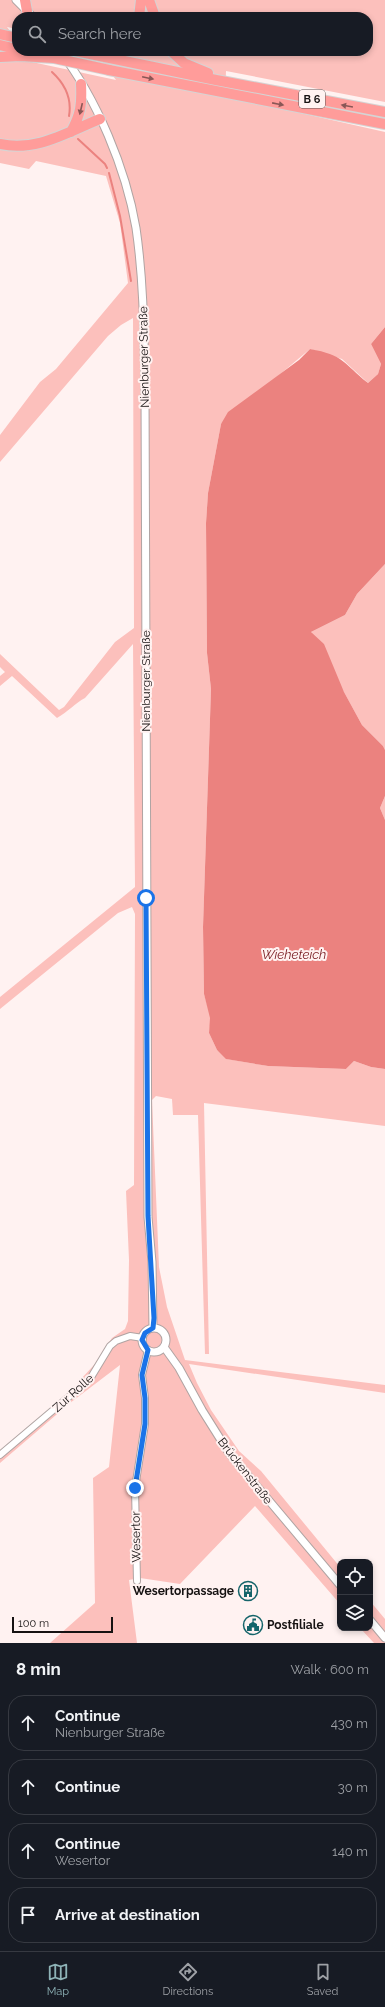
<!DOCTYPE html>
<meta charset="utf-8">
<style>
body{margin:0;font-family:Raleway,sans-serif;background:#20242c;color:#f1f3f6}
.controls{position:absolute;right:12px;bottom:12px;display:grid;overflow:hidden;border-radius:8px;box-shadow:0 2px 6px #0003}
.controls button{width:36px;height:36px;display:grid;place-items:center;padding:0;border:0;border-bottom:1px solid #363941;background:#171b24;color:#f1f3f6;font:20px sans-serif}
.scale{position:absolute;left:12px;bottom:10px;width:101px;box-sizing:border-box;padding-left:4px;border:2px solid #161212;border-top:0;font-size:11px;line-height:14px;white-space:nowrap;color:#161212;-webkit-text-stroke:3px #fff2f1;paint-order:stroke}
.stop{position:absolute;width:12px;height:12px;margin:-9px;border:3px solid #1a73e8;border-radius:50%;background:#fff}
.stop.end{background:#1a73e8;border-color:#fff;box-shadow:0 1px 4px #0008}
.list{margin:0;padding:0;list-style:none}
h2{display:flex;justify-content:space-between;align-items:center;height:52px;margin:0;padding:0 16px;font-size:17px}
h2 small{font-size:13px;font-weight:400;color:#9ea1a6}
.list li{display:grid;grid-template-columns:26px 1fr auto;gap:12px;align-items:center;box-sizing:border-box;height:56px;margin:0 8px 8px;padding:0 8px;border:1px solid #363941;border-radius:16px}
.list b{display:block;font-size:15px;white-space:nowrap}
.list p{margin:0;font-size:13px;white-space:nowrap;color:#9ea1a6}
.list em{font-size:13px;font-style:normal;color:#9ea1a6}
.icon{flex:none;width:22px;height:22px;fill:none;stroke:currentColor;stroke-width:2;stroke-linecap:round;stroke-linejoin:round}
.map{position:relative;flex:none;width:385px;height:1643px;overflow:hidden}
.search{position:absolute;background:#171b24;box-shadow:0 2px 6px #0003;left:12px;right:12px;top:12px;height:44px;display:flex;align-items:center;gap:10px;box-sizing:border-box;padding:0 14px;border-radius:16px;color:#9ea1a6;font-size:15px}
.sheet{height:308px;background:#171b24}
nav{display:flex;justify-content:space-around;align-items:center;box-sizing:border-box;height:56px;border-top:1px solid #363941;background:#171b24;font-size:11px;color:#9ea1a6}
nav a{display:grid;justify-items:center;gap:2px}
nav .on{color:#8eb3b7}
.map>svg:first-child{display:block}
.green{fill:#fcc0bc;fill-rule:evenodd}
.water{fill:#eb827f}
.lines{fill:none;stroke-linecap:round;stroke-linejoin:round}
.stream{stroke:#eb827f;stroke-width:2}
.minor-casing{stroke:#b0a4a3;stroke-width:8}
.tertiary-casing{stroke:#b0a4a3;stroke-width:9}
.trunk-casing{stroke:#d5d4d4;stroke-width:12}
.minor{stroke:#fff;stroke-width:6}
.tertiary{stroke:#fff;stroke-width:7}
.trunk{stroke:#ff9c9a;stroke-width:10}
.trunk-bridge-casing{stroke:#d5d4d4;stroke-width:12;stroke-linecap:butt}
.trunk-bridge{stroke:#ff9c9a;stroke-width:10}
.oneway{fill:#8a5756}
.route{stroke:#1a73e8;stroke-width:5}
.labels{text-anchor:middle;stroke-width:4;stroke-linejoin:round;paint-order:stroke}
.shield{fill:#fff2f1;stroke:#5c5555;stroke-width:1}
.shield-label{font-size:11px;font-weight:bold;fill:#161212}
.street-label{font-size:12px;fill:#161212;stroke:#fff2f1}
.poi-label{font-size:12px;font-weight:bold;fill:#161212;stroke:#fff2f1;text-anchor:end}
.water-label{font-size:13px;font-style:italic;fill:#791b21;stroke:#fff2f1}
</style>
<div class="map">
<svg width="385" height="1643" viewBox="0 0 385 1643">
<rect width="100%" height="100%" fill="#fff2f1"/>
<path class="green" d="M0,0H385V102L226,71L225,96L385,132V327L371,344L381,364L378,374L368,383L342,359L310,349L221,424L208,493L206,523L207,653L211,689L203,927L204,994L211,1018L209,1033L217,1050L227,1059L268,1066L346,1069L354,1061L371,1067L385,1069V1126L204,1103L209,1354H205L198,1115H173L172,1099L156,1096L152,1100L159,1267L167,1307L185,1360L385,1385V1393L189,1364L197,1383L211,1410L239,1451L261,1471L340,1567V1604L255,1506L180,1584L140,1578L129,1580L137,1643H50L95,1603L93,1478L109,1467L120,1365L70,1403L0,1463V1451L76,1387L80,1380L95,1364L112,1338L125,1329L128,1321L129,1260L126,1191L134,1185L135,914L132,907L118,913L0,1009V997L135,887L133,644L85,698C75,703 68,712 57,718L12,676L0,686V676L5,672L0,667V654L59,710L64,707L115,642L134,628L133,318L121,325L108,336L0,462V435L40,382L56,369L128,283L120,223L106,176L36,161L29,169L0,163ZM17,17H368V51H95L116,80L32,62L24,51H17V41L7,27L17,29Z
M385,564V750L383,746L362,725L311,632L345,615L357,594Z
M385,796V820L380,808Z
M370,1601L385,1619V1643H374L360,1628H370Z"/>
<path class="water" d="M385,327V564L357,594L345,615L311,632L324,644L344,692L362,725L383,746L385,750V796L380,808L385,820V1069L371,1067L354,1061L346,1069L268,1066L226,1059L217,1050L209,1033L210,1018L204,994L203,927L211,689L207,653L206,523L208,493L221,424L228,412L299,360L310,349C344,355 343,363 368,383L378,374L381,364L371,344Z"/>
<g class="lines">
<path class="stream" d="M52,72C65,84 72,99 69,116
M78,139L105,164L107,168
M109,173L120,216L131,281"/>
<defs>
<path id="minor" d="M0,1455L90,1379L110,1346L116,1341L130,1336L143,1338
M137,1581L135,1488L145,1424V1398L142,1375L148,1350"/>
<path id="tertiary" d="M16,0L33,17
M60,51C97,99 126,169 136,228C144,283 144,337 145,392L148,1217L152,1262L153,1328
M142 1340a12 12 0 1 1 24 0a12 12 0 1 1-24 0Z
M164,1347L179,1368L202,1410L229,1453L340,1585
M370,1620L385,1638"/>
<path id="trunk" d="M25,0L27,11
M149,0L155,17
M139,17L141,0
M0,34L17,38
M0,45L17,49
M76,51L216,80L385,112
M171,51L184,63L208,73
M0,57L21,56L54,58
M109,70L385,124
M71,132C81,114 82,104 81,84
M0,144C37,152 67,132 100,119"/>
</defs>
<use href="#minor" class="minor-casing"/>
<use href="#tertiary" class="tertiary-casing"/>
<use href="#trunk" class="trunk-casing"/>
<use href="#minor" class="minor"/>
<use href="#tertiary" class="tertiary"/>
<use href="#trunk" class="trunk"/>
<defs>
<path id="trunk-bridge" d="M54,58L109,70"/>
</defs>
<use href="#trunk-bridge" class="trunk-bridge-casing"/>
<use href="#trunk-bridge" class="trunk-bridge"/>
</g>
<defs><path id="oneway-solid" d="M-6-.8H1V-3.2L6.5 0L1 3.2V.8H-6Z"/></defs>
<g class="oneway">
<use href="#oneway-solid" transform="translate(148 78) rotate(12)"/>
<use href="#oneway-solid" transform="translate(278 104) rotate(11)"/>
<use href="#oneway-solid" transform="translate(347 106) rotate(-170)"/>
<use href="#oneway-solid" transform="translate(81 109) rotate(103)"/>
</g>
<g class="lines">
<path class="route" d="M135,1488L145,1424V1398L142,1375L148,1350L142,1340L145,1333L153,1328L154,1318L148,1216L146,898"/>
</g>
<defs>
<symbol id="building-ring" viewBox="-11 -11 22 22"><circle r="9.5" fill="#fff2f1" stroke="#15646a" stroke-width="1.5"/><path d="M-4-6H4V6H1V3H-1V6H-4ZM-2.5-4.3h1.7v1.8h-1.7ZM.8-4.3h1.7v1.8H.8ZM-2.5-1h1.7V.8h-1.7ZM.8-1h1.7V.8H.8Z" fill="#15646a"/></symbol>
<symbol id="civic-ring" viewBox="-11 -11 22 22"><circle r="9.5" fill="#fff2f1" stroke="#15646a" stroke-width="1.5"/><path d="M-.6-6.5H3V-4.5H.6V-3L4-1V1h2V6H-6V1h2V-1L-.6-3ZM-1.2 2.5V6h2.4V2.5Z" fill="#15646a"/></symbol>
</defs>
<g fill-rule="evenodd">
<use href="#building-ring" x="237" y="1580" width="22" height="22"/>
<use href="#civic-ring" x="242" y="1614" width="22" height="22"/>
</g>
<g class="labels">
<rect class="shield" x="299" y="90" width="26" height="18" rx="3"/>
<g class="shield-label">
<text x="312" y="103">B 6</text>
</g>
<g class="street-label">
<text transform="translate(144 357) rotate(-91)" y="4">Nienburger Straße</text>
<text transform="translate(146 681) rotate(-90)" y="4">Nienburger Straße</text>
<text transform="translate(73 1393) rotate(-42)" y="4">Zur Rolle</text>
<text transform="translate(245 1471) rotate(52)" y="4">Brückenstraße</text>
<text transform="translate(136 1537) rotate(-91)" y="4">Wesertor</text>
</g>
<g class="poi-label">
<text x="234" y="1595">Wesertorpassage</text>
<text x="267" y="1629" text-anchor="start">Postfiliale</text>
</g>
<g class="water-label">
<text x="294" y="959">Wieheteich</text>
</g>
</g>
</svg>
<div class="controls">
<button><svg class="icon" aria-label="locate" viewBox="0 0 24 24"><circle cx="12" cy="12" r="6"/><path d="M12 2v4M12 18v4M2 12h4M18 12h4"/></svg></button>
<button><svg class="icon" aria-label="layers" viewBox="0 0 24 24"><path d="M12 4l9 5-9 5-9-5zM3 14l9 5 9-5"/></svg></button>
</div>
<div class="scale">100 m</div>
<div class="stop" style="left:146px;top:898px"></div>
<div class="stop end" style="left:135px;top:1488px"></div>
<div class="search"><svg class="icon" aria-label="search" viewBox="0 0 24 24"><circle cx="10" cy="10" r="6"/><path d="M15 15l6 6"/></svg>Search here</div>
</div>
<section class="sheet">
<h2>8 min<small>Walk · 600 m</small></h2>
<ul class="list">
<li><svg class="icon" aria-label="ahead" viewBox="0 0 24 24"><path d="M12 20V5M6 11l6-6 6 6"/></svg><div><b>Continue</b><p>Nienburger Straße</p></div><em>430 m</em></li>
<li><svg class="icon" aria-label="ahead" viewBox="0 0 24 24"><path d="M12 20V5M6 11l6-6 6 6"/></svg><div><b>Continue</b></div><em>30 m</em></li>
<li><svg class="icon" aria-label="ahead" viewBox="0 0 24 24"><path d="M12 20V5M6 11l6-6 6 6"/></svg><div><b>Continue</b><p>Wesertor</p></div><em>140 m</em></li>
<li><svg class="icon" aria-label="arrive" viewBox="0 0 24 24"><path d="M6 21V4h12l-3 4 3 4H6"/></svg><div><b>Arrive at destination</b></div></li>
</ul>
</section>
<nav>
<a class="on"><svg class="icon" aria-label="map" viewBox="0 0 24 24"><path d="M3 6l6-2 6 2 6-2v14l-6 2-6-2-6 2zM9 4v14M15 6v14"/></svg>Map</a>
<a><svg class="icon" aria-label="directions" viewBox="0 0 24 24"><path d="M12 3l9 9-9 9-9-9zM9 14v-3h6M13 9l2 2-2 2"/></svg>Directions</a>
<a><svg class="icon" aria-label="saved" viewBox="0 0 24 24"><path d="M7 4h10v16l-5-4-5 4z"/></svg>Saved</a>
</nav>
